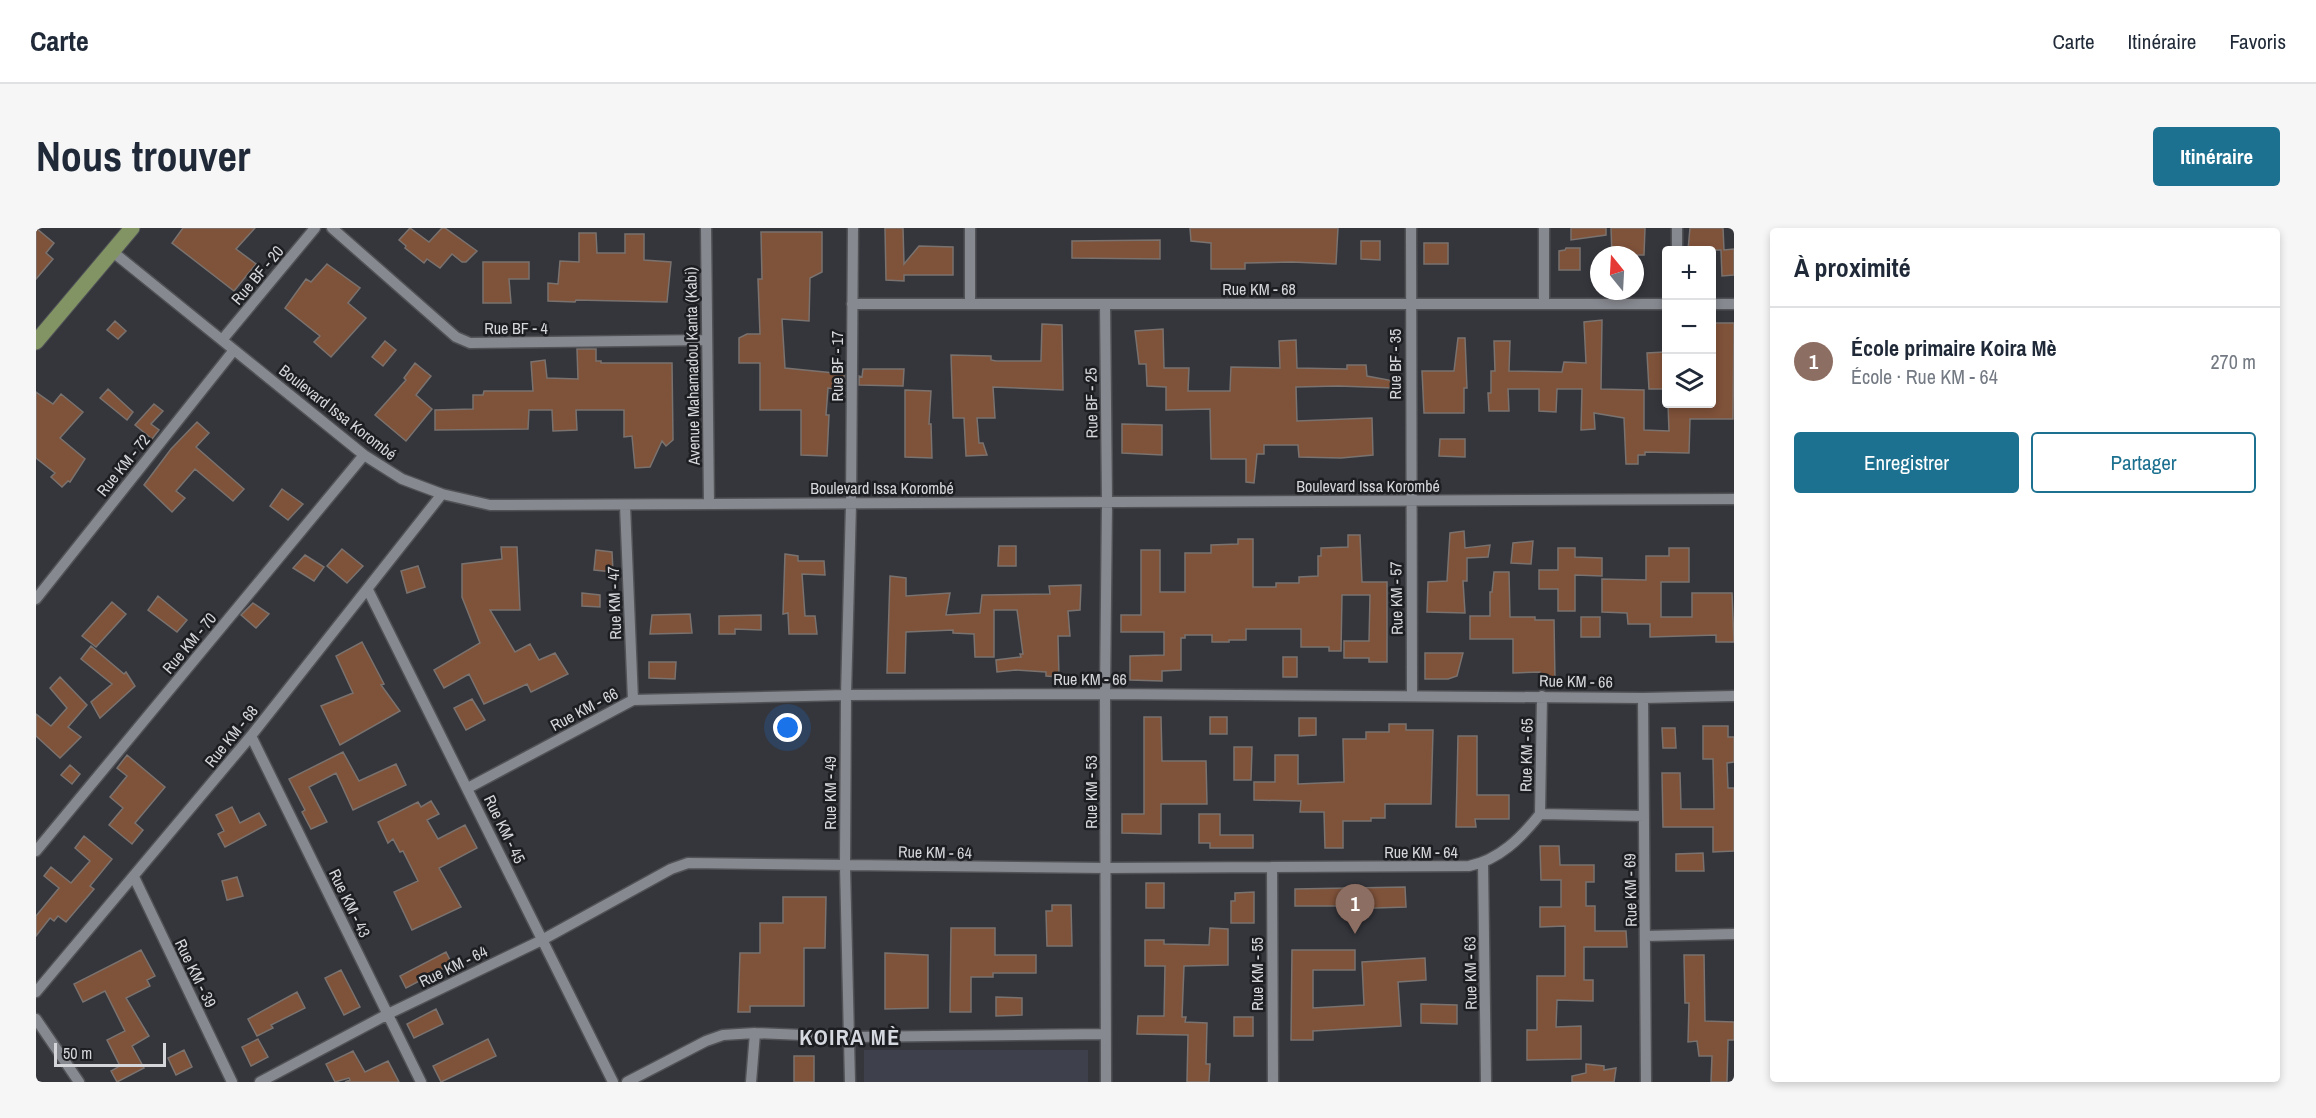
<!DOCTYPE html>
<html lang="fr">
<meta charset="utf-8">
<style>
body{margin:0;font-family:"Archivo Narrow",sans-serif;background:#f6f6f7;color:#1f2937}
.controls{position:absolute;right:18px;top:18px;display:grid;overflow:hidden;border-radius:6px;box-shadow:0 3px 9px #0003}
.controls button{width:54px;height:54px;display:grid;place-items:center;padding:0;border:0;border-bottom:2px solid #e0e1e3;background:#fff;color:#1f2937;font:30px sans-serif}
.compass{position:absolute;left:1554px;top:18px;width:54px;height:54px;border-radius:50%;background:#fff;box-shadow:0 3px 9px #0003;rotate:342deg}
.scale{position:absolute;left:18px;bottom:15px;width:112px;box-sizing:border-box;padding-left:6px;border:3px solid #d5d6da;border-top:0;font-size:16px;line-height:21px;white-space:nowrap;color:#d5d6da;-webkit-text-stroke:4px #1d1e21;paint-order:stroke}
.you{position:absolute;left:752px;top:500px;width:21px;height:21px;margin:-15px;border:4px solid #fff;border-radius:50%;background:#1a73e8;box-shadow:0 0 0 9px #1a73e833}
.badge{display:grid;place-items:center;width:39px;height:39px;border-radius:50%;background:#1d7190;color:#fff;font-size:20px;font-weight:700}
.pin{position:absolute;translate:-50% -50px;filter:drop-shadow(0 2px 3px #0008)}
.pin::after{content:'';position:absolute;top:32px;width:21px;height:18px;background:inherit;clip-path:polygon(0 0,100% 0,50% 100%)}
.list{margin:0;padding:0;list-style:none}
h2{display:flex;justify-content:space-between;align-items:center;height:78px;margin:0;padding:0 24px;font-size:26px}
h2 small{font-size:20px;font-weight:400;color:#747a83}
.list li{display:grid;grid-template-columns:39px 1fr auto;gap:18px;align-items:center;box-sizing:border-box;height:108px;padding:0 24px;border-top:2px solid #e0e1e3}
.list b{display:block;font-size:22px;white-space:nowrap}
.list p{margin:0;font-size:20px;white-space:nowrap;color:#747a83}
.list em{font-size:20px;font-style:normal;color:#747a83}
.actions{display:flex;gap:12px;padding:18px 24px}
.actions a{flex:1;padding:14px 0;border:2px solid #1d7190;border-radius:6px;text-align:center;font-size:21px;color:#1d7190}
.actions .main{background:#1d7190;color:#fff}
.icon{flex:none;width:33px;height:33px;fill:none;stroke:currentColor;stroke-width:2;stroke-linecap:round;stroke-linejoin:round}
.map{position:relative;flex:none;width:1698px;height:854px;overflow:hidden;border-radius:6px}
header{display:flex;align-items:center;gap:36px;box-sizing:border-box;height:84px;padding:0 30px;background:#fff;border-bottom:2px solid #e0e1e3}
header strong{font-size:28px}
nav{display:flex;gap:33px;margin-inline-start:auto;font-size:21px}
.intro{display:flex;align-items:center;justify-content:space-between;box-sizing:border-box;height:144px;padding:0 36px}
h1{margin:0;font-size:42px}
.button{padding:15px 27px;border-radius:6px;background:#1d7190;color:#fff;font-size:21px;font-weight:700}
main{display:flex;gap:36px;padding:0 36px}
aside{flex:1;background:#fff;border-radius:6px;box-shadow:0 3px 9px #0003}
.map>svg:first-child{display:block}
.built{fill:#3e404c}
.building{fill:#7f523a;stroke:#7a726e;stroke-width:1.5}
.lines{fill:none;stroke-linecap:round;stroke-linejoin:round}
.minor-casing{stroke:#505256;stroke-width:13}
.major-casing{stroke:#505256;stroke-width:17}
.minor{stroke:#878990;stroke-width:10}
.major{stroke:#829464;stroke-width:15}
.labels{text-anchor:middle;stroke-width:5;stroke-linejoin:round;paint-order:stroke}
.street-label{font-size:16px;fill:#d5d6da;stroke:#1d1e21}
.district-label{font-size:22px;font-weight:bold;letter-spacing:1.5px;fill:#d7d9e1;stroke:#1d1e21}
</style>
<header>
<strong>Carte</strong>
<nav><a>Carte</a><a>Itinéraire</a><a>Favoris</a></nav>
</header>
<div class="intro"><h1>Nous trouver</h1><a class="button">Itinéraire</a></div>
<main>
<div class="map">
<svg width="1698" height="854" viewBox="0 0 1698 854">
<rect width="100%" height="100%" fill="#35363c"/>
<path class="built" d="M828,822H1052V854H828Z"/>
<path class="building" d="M0,0L18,15L10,25L17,31L0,51Z
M147,0H219L200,21L220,36L198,63L136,15Z
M374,0L393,14L406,0H409L441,23L430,34H426L416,26L404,40L391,31L388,35L369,20L370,18L363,12Z
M849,0H867L868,36L883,18L917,19V47H868V53L850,52Z
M1154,0H1302L1300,36L1256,34L1209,35V41H1175V15L1155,13Z
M1535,0H1570V7L1535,12Z
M1575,0H1609L1608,27H1576Z
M1654,0H1687L1688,22L1698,21V47L1686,48L1685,22H1652Z
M725,4H786V44L774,50L773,93L746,91L749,140L808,146V157H805V162L792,160L790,187H793L791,228L765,227V182H724V135H703V110L711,106H724L722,51H726Z
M543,5H560L561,25H589V6H608V32L635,34L631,74L540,72L539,74L512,73V55L522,56L524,33L543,34Z
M1124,12V31L1036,30V13Z
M1325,13H1344V32L1325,31Z
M1388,15H1412V36H1388Z
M1530,20H1544V42H1523V23L1529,22Z
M447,34H493V51H473L475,75H447Z
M291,36L324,60L312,75L330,90L295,129L278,114L284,108L249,80L270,51L275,54Z
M1566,92L1565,161L1608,162V202L1633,203L1632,176H1676V168H1678V95H1698L1697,191H1654L1653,225L1609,224V227H1602V236H1590L1588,190L1558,185L1559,201L1545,202L1546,161H1521L1520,184L1503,183V161H1472L1473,183H1453L1452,165H1455V143H1459L1458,113H1474L1473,143L1526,144L1528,134L1550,135L1548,94Z
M79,93L90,103L82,111L71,102Z
M1006,96L1026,97L1027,162L957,159L959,190H941L943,215H947L951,227L930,228L928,190H917L915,127L955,128V132L960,133H1005Z
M1127,101L1128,140H1153L1152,163H1194L1195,139L1244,140L1243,113L1260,112L1261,140L1311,141V137H1330L1331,148L1358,153V160L1302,158L1260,159L1261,193L1336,190L1337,227L1305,230L1263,229L1262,217H1228V226H1221L1218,255L1210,254V231H1175L1174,181L1130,182V159L1111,158L1110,136H1103L1099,103Z
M1422,110H1429L1431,160H1428V185H1388L1386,143H1418Z
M349,113L360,122L347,138L336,129Z
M541,121H560V133H565V135H636L637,212L630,218L626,213L614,239L599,240L596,208L588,209V182H540L541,202L517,203L516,182H493L492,201L399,202V182L437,181V167H447L448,163H497L495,134L509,132L511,150L542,151Z
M1628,124L1629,161H1613L1611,125Z
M379,135L395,148L380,167L396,181L370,213L339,187L370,152L368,150Z
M827,141H868L867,158L823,157V148L826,149Z
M72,161L97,184L91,192L64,170Z
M869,162L895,163L893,196H895L896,230L869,229Z
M0,164L17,176L25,166L47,184L24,210L49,231L34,254L32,253L26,259L15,249L19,245L0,230Z
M118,176L127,183L115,196L123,202L116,211L99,197Z
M161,194L173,205L160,219L208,261L197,273L159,241L140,263L149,270L136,284L108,257L135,221Z
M1086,196L1126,197V227L1086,225Z
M1404,211H1429V229L1403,228Z
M246,261L267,276L252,292L234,278Z
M1428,303L1429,320L1454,317L1452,329L1431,330V353H1427L1429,385L1391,384L1392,354L1411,353L1414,305Z
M1312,307H1324L1326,354H1351V434H1333V430H1308V413H1333L1334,367H1306L1305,423H1293V419H1265V401H1210V412H1193V414H1176V407H1149V410H1145V442L1126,443V453L1094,452V428L1128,427V404H1085V387H1105V322H1124V364H1149V325H1175V317L1202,316V311H1217V359H1240V355H1263V349L1282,348V328H1285V320L1312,319Z
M1497,313L1495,336L1475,335L1477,315Z
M963,318H980V338H962Z
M465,319H481L484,382H454L479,424L494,416L503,432L519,425L532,446L495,464L491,456L448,476L433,446L408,460L398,442L444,415L426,369V336L466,331Z
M1522,320H1539V329L1566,330V348L1539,347V383H1522V361H1503V342H1522Z
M1633,320H1653V354H1625V389H1656V365H1696L1698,414H1680V407L1614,409V396H1592L1591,385L1566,384V351L1610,352V328H1633Z
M306,321L327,338L311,355L291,338Z
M560,322L576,324L577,344L558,342Z
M749,326L762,328V333H788L789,347L766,346L769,388H779L781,406H753L752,385L747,386Z
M269,327L288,339L278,353L257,340Z
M382,338L389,359L371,365L365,343Z
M1458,344H1473L1474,389H1499V392H1518L1519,453L1504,452V444L1477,445V411H1434V388H1454V364H1456Z
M854,348L870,350V368L914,365L910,387L944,385L946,367L1014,366L1013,358L1045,357L1044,382L1032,383L1034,408H1022L1023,449L1010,448V444L980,442L961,444L960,432L985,429L984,426H987L981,382H958V429H939L938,406L917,405V402L870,404L869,445H851Z
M546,365L564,367V379L546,378Z
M122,368L151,392L141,404L112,382Z
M76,374L90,386L60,419L46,408Z
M217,375L233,386L220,400L205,387Z
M654,386L656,405L614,406L616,387Z
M725,387V402L699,401V406H683V388Z
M1545,389H1564V409H1545Z
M326,414L348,456L345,457L364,483L304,517L285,478L317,465L300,428Z
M55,418L88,446L90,444L99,458L64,490L55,474L76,456L45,431Z
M1389,425H1427L1421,448L1412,451H1389Z
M1247,429H1261V449H1247Z
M613,434H640L639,451L613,450Z
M24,449L51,477L32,499L45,509L24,530L0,508V486L15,498L31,480L14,460Z
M436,471L449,492L430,502L418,480Z
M1108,489H1125L1126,533H1170L1171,576H1125V606L1086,605V586H1108Z
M1174,489H1191V506H1174Z
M1263,490H1280V507L1263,508Z
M1353,496H1370V502H1397L1395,576H1349V590H1335V593H1307V620H1289L1288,584H1264L1265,573L1218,572V554H1239V527H1262V556L1308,554L1307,511H1330V504H1353Z
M1667,498H1692V509H1698V534L1691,535L1692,560H1698V623L1677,624V599H1627L1626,545H1644L1645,581H1678L1677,531H1667Z
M1626,500H1639L1640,520H1627Z
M1422,508H1441V567H1473V591H1439L1440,599H1420Z
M1198,519H1216L1215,552H1198Z
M307,524L323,553L360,536L370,557L317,582L300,545L273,559L291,594L275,601L266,584L269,582L253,551Z
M91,527L129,559L99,595L107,602L96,616L73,597L87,580L74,569L91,548L81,540Z
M34,537L44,546L36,556L25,547Z
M395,573L403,586L391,592L402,611L429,597L441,620L403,640L425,679L376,702L358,664L382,653L367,623L364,624L357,611L352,615L342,594L382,574L385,579Z
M196,579L204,595L223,585L230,597L189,619L182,606L188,603L180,587Z
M1163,586H1184V607H1217V620H1174V615H1163Z
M48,608L76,631L54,658L58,661L30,694L22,688L18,693L14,690L0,708V688L23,660L8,648L15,639L35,655L54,633L39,620Z
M1504,618H1523L1524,637H1558V654H1550V678H1559V703H1590L1591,719H1548V752H1557V773L1521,772L1520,799L1545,798V831L1491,832V802H1501V748H1529V698L1504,699V679H1525V652H1505Z
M1667,625L1668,643H1640V626Z
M201,649L207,668L191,672L186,653Z
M1110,655H1128V680H1110Z
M1369,659L1370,679L1308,681V678H1259V661Z
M1218,664V695H1195V673H1199V665Z
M747,669H790L789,720H768V778H714V784H702L704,725H724V695H747Z
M1016,677H1035L1036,718H1011L1010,683H1016Z
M915,700H959V727H1000V745H957V749H935V784H914Z
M1174,700L1192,701V737L1148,738L1146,789H1150L1149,794L1171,795L1170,836H1174L1173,854H1151L1152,807L1101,806L1102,788H1128L1129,738H1109V712H1128V716L1173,717Z
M105,722L119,748L111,752L114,758L90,770L113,808L96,818L108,840L81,854L75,843L84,838L71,812L89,803L69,763L47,774L38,756Z
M1256,722H1319V742H1277V780L1328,777L1326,734L1389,730L1390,752L1362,754L1365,798L1277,803V812H1255Z
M410,724L416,736L370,760L364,748Z
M849,725L892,727V780L849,781Z
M1648,727H1668L1669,793L1698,794V812H1692L1691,854H1675L1676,828H1663L1661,813L1652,814L1653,775H1649Z
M305,742L324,779L308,787L289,750Z
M261,764L269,780L235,797L237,800L221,808L212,791Z
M960,769L986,770V787L960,788Z
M1385,776L1421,777V796L1385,795Z
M400,781L407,796L378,810L371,796Z
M1198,789H1217V808H1198Z
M222,811L232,829L215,838L206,819Z
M452,811L460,828L405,854L397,838Z
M148,822L156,839L140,847L132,830Z
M317,823L329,844L352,833L363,854H309L314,852L313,850L299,854L290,836Z
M758,828H778V854H758Z
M1550,836L1568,838V842L1580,840L1578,854H1536V848L1550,845Z"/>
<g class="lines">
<defs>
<path id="minor" d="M296,0L420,109L434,115L671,112
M670,0L673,276
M1375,0L1376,468
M1641,0V22
M77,24L328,227L366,251L406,266L454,277L1698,271
M816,76H1630
M934,76V0
M1069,76L1071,274L1069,466L1070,854
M1508,76V0
M1676,76H1698
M186,112L279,0
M589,277L597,472
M332,362L577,854
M0,371L198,122
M1607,470L1610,854
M215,508L385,854
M432,560L597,472L810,467L1069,466L1607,470L1698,468
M1504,586L1506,468
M0,623L328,227
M1447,635L1450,854
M1236,639L1237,854
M98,649L196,854
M1609,708L1698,706
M0,764L215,508L406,266
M0,791L43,854
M224,854L352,786L506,712L635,641L652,635L1070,640L1433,638C1463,632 1485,610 1504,586L1608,588
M591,854L670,813L687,807L719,805L814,809L1070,806
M715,854L719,805
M814,854L809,638L810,467L815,276L817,0"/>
<path id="major" d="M0,114L96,0"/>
</defs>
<use href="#minor" class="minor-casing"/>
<use href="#major" class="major-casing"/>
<use href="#minor" class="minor"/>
<use href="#major" class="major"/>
</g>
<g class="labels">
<g class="street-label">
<text transform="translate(221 47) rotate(-50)" y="6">Rue BF - 20</text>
<text x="1223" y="67">Rue KM - 68</text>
<text x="480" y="106">Rue BF - 4</text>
<text transform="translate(1359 136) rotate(-90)" y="6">Rue BF - 35</text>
<text transform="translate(656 138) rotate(-91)" y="6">Avenue Mahamadou Kanta (Kabi)</text>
<text transform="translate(801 138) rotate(-90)" y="6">Rue BF - 17</text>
<text transform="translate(1055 175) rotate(-91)" y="6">Rue BF - 25</text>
<text transform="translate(302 184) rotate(38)" y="6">Boulevard Issa Korombé</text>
<text transform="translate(87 237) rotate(-51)" y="6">Rue KM - 72</text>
<text x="1332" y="264">Boulevard Issa Korombé</text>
<text x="846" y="266">Boulevard Issa Korombé</text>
<text transform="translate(1360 370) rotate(-91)" y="6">Rue KM - 57</text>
<text transform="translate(578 375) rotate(-92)" y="6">Rue KM - 47</text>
<text transform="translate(153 415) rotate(-50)" y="6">Rue KM - 70</text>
<text x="1054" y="457">Rue KM - 66</text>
<text transform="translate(1540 453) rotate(1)" y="6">Rue KM - 66</text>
<text transform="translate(548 481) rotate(-28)" y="6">Rue KM - 66</text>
<text transform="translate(195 508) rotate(-51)" y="6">Rue KM - 68</text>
<text transform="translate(1490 527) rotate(-89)" y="6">Rue KM - 65</text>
<text transform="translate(1055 564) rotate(-90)" y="6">Rue KM - 53</text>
<text transform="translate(794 565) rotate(-90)" y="6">Rue KM - 49</text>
<text transform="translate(469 601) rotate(64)" y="6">Rue KM - 45</text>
<text transform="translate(899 624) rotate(1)" y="6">Rue KM - 64</text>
<text x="1385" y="630">Rue KM - 64</text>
<text transform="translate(1594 662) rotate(-91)" y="6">Rue KM - 69</text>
<text transform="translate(314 675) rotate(64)" y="6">Rue KM - 43</text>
<text transform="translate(417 738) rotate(-26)" y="6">Rue KM - 64</text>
<text transform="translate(160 745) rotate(64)" y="6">Rue KM - 39</text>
<text transform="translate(1434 745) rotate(-91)" y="6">Rue KM - 63</text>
<text transform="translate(1221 746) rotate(-90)" y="6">Rue KM - 55</text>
</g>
<g class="district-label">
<text x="814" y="817">KOIRA MÈ</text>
</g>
</g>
</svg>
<div class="controls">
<button>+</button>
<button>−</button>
<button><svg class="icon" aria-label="layers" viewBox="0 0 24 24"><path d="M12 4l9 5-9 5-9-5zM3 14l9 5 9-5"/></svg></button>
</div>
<svg class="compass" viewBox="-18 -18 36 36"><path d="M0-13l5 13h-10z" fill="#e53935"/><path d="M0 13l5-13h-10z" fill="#747a83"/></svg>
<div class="scale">50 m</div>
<div class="you"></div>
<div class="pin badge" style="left:1319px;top:706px;background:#8d6e63">1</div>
</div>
<aside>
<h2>À proximité<small></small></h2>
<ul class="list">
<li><span class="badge" style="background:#8d6e63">1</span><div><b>École primaire Koira Mè</b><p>École · Rue KM - 64</p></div><em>270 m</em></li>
</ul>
<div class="actions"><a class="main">Enregistrer</a><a>Partager</a></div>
</aside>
</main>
